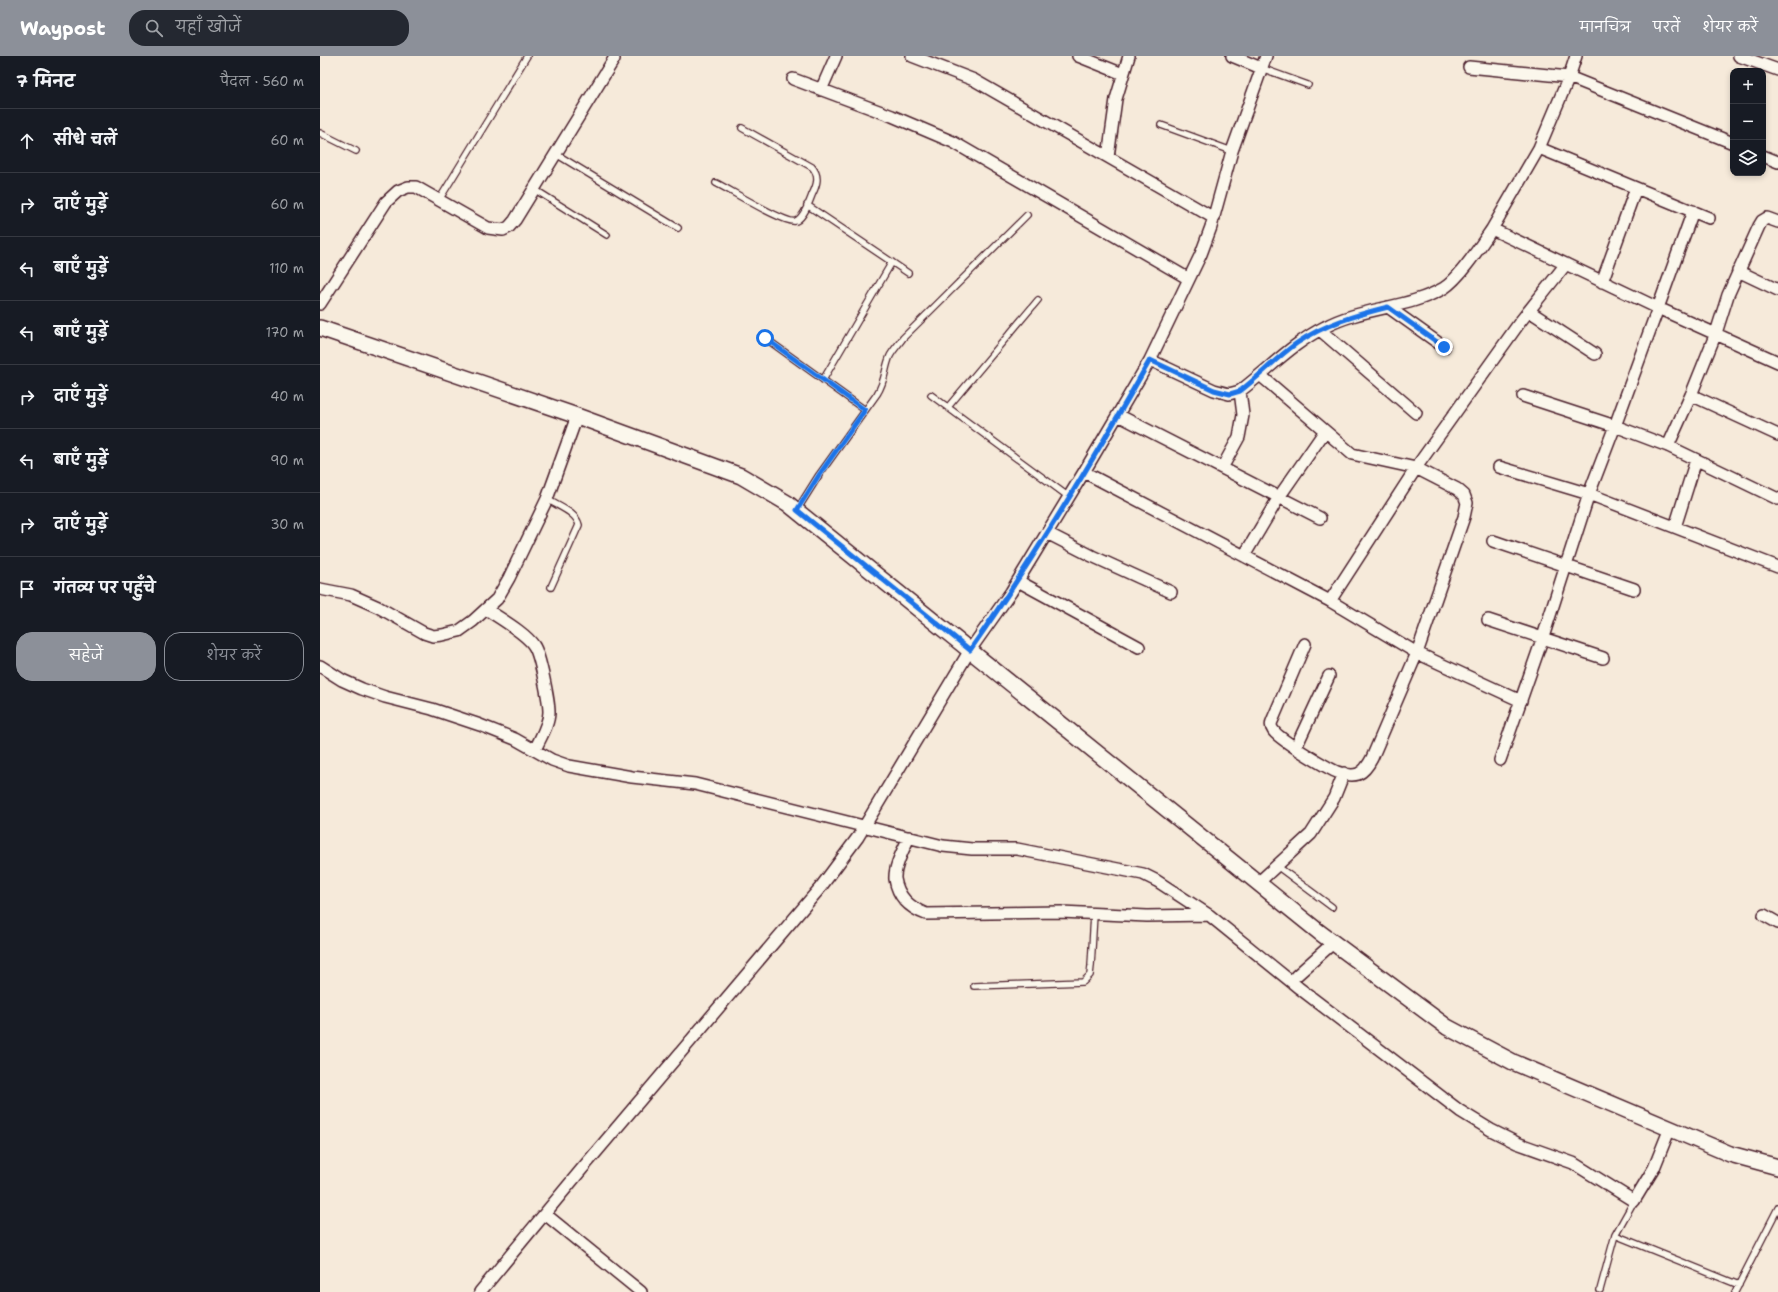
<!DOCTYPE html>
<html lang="hi">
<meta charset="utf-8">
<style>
body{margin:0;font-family:"Shantell Sans","Playpen Sans Deva",sans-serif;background:#242831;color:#f1f3f6}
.controls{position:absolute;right:12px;top:12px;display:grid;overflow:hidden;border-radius:8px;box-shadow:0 2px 6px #0003}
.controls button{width:36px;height:36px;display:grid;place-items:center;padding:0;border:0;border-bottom:1px solid #363941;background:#171b24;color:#f1f3f6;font:20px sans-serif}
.stop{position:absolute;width:12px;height:12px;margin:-9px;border:3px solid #1a73e8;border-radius:50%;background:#fff}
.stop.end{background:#1a73e8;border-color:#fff;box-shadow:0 1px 4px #0008}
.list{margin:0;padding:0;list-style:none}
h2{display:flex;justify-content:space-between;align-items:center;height:52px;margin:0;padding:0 16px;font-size:17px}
h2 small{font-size:13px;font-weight:400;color:#9ea1a6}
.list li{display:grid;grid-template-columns:26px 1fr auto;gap:12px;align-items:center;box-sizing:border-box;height:64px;padding:0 16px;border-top:1px solid #363941}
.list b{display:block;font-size:15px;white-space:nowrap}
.list em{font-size:13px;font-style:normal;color:#9ea1a6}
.actions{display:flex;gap:8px;padding:12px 16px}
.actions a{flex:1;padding:9px 0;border:1px solid #8c9099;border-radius:16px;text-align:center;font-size:14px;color:#8c9099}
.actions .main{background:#8c9099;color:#fff}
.icon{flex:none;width:22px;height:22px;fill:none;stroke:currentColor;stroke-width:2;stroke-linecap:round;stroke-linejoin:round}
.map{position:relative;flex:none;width:1458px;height:1236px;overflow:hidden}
header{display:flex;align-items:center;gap:24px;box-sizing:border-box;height:56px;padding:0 20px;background:#8c9099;color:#fff}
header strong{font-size:19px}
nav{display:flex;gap:22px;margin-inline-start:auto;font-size:14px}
.search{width:280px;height:36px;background:#242831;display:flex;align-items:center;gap:10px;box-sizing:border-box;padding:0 14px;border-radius:16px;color:#9ea1a6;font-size:15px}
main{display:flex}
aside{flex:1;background:#171b24}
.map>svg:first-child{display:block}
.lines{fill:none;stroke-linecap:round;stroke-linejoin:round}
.service-casing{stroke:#4a1f2b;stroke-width:8}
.minor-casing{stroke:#4a1f2b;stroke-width:14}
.secondary-casing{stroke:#4a1f2b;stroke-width:18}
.service{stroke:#fbf7ec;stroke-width:5.5}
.minor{stroke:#fbf7ec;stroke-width:11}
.secondary{stroke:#fbf7ec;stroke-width:15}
.route{stroke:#1a73e8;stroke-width:5}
</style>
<header>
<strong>Waypost</strong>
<div class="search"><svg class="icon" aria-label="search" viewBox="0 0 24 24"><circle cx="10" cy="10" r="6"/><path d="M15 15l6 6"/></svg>यहाँ खोजें</div>
<nav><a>मानचित्र</a><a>परतें</a><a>शेयर करें</a></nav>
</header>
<main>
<aside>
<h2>7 मिनट<small>पैदल · 560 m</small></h2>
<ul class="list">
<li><svg class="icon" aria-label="ahead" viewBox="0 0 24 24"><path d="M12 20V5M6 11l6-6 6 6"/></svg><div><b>सीधे चलें</b></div><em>60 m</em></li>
<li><svg class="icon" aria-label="right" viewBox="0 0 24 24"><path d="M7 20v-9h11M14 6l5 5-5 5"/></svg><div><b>दाएँ मुड़ें</b></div><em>60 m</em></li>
<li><svg class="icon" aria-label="left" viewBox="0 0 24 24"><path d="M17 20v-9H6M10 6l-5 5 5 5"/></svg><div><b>बाएँ मुड़ें</b></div><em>110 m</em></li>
<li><svg class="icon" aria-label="left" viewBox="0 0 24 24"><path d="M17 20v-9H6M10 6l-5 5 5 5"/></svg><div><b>बाएँ मुड़ें</b></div><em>170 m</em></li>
<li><svg class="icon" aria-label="right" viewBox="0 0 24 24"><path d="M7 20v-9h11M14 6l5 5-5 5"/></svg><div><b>दाएँ मुड़ें</b></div><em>40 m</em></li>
<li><svg class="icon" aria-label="left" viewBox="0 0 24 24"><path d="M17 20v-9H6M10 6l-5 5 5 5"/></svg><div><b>बाएँ मुड़ें</b></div><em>90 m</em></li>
<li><svg class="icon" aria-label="right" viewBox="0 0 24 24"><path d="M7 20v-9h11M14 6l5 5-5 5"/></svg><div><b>दाएँ मुड़ें</b></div><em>30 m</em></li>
<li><svg class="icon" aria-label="arrive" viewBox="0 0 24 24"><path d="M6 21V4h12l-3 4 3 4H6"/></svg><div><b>गंतव्य पर पहुँचे</b></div></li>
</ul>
<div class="actions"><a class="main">सहेजें</a><a>शेयर करें</a></div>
</aside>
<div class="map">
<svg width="1458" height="1236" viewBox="0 0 1458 1236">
<rect width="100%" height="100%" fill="#f6eada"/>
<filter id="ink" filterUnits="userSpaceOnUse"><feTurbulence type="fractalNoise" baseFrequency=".025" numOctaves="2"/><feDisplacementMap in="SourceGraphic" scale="8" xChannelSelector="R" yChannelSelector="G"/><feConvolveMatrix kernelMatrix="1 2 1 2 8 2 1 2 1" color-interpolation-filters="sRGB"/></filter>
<g filter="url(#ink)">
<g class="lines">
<defs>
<path id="service" d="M941,12L988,29
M841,69L912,95
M0,77L36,95
M236,98L358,172
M396,127C409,133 466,169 476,165C484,161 489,147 492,139C497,129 500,120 492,111L422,72
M214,133L287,179
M119,144L207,0
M487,149L588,217
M445,282L545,354
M503,324L572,206
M611,339L749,441
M628,351L718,244
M227,443C237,450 256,456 259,469L231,531
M477,454L499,419L557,338C566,324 564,314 570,300C573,294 579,288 583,282L707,159
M957,810L1012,851
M654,930L763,926L770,919L771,910L774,858
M1314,1145L1295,1179L1419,1229
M1280,1234L1295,1179
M1415,1236L1458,1152"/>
<path id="minor" d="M592,0L654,24L894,162
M758,0L803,18
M912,0L941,12
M1419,0L1458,14
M1149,11L1249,21L1413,87
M473,23L572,60L633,86L869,223
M501,34L516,0
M1219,92L1389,162
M1443,100L1458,106
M788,101L796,43L809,0
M1373,155L1338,252L1458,306
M1172,173L1219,92L1249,21L1256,0
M1418,215L1458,234
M1282,226L1316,132
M0,248L66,146L78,135L88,131H96L168,172L183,174L189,171L195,164L294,3
M1068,251L1124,291
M1209,255L1275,298
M1000,274L1096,357
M830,304L881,198L891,171L912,95L946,0
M940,319L1032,398L1096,412L1137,433L1144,439L1147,447L1144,461L1097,597L1052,702C1049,708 1045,715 1038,718C1032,720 1023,718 1017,716C1006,711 958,683 953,674C950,670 951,667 953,663L985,588
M1371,339L1458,379
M798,359L1000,462
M1348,390L1371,339L1396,277L1408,239L1439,170L1442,165L1447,162L1458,166
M1179,411L1269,438L1458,511
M902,412L919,381L923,359L920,335
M764,416L1010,545L1097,597L1201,645
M1355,471L1376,404
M727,477L772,500L851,536
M1173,485L1314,533
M924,500L959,441L1005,375
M698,525L819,591
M0,533L31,539L58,551L104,577L113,580L122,579L139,575L153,565L177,543L189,522L227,443L257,360
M1010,545L1100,406L1200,266L1246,208
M166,553C179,562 206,577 214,590C220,599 229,645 229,656C229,669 220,682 215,694
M1168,564L1283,602
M0,610L22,624L42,633L65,641L112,653L160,669L195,683L232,704L249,710L312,721L375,728L623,790L652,793H697L823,818L837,825L889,859L979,932L1140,1055L1171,1074L1197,1087L1253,1107L1314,1145L1334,1112L1350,1072
M976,691L1009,620
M1180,704L1223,581L1269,438L1295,370L1203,340
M589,781C584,793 574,810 575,823C578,841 590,852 606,858L741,856L827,860L889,859
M938,827L991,778L1014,742L1024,717
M1444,859L1458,867
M976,920L1013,887
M225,1158L321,1236
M160,1236L261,1114L500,832L538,781L650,594L691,536L764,416L830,304L894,334L909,338L920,335C949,313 973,287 1005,271C1042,251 1088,253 1124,232C1140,222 1161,189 1172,173L1338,252L1295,370L1348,390L1458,443"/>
<path id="secondary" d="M0,272L257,360L421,420L467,447L999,876L1127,971L1193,1006L1410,1098L1458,1111"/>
</defs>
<use href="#service" class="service-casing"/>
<use href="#minor" class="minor-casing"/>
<use href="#secondary" class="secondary-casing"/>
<use href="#service" class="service"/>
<use href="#minor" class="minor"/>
<use href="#secondary" class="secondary"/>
</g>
</g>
<g class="lines" filter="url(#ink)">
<path class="route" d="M445,282L545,354L499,419L477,454L650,594C715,501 774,403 830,304L894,334L910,338L920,335C940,320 957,301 977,287C1005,268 1036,259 1068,251L1124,291"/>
</g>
</svg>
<div class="controls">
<button>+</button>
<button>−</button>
<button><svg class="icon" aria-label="layers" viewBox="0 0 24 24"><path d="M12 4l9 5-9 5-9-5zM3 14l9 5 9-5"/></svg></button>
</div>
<div class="stop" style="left:445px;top:282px"></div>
<div class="stop end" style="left:1124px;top:291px"></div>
</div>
</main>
